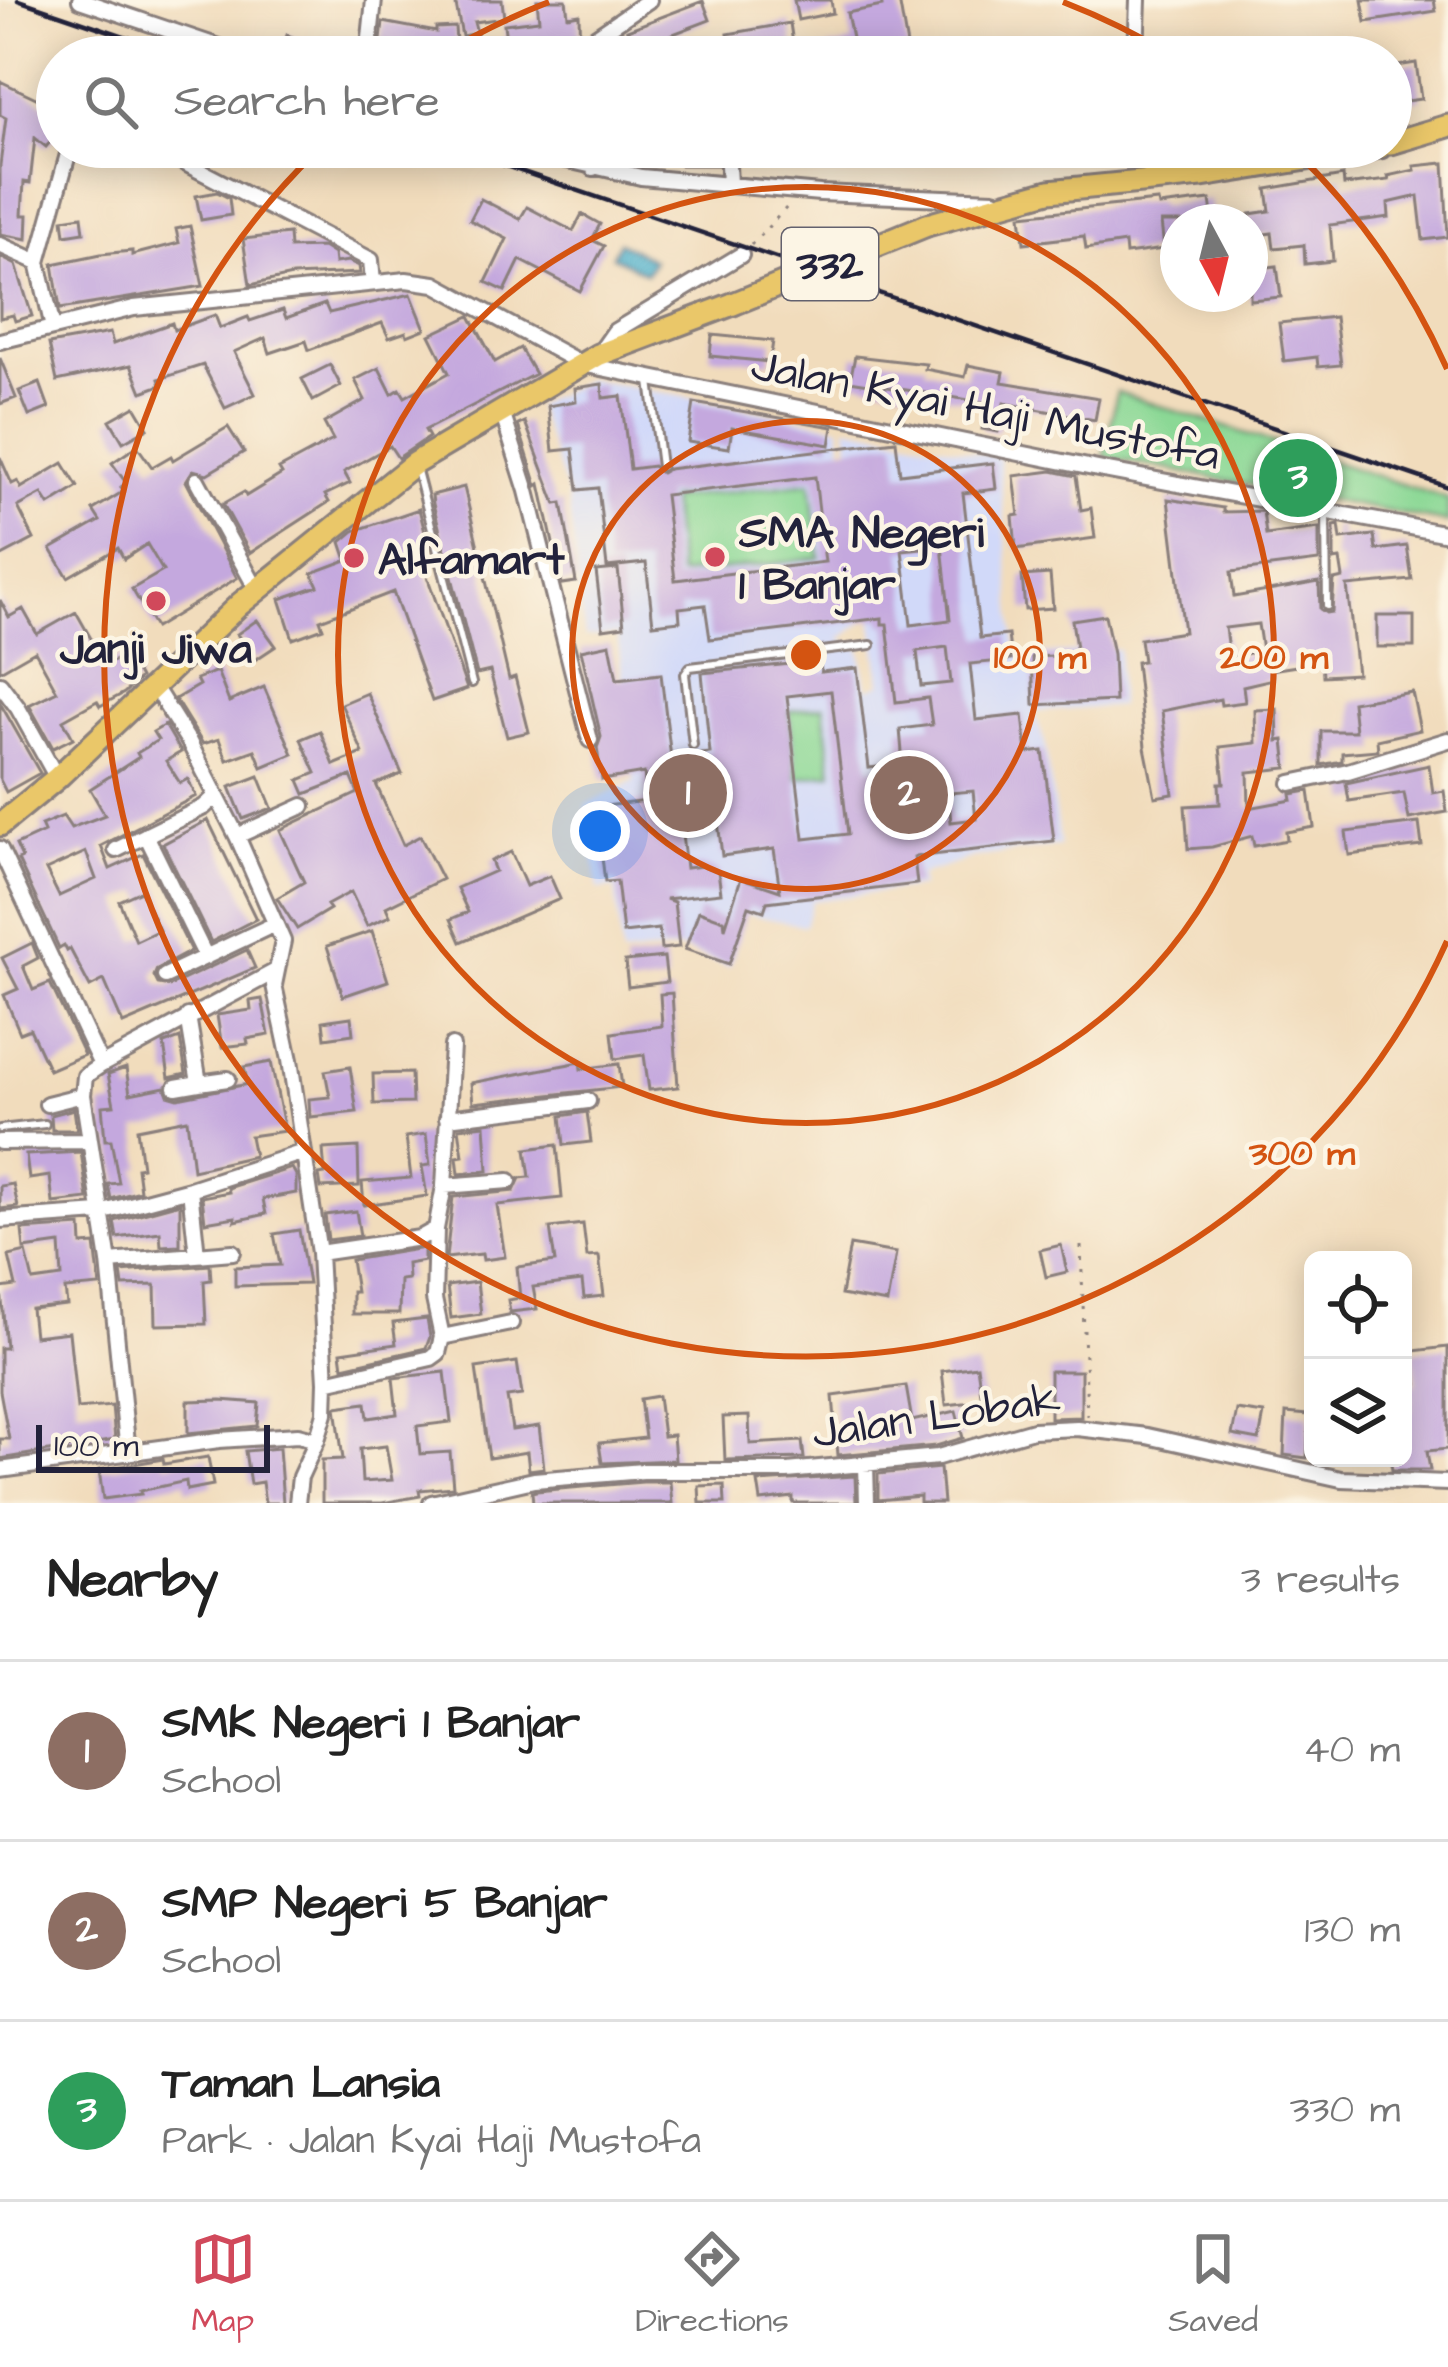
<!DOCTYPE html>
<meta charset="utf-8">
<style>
body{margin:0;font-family:"Architects Daughter",sans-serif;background:#f2f2f2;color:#222}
.controls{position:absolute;right:36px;bottom:36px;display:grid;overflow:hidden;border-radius:18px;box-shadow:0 6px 30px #0003}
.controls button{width:108px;height:108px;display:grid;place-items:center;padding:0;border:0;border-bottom:3px solid #e0e0e0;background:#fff;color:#222;font:60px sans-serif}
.compass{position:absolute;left:1160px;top:204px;width:108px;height:108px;border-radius:50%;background:#fff;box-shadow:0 6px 30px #0003;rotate:173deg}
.scale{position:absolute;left:36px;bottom:30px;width:234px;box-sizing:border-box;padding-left:12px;border:6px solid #22223b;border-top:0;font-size:33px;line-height:42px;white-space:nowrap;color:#22223b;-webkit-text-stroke:9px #fcf5e5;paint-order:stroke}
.you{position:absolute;left:600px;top:831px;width:42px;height:42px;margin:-30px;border:9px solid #fff;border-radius:50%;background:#1a73e8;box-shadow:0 0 0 18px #1a73e833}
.badge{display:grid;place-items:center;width:78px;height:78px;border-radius:50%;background:#d1495b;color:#fff;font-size:39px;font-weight:700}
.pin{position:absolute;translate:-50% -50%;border:6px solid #fff;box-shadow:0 3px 12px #0006}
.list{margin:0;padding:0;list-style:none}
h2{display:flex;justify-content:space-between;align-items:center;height:156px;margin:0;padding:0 48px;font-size:51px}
h2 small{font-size:39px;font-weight:400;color:#767676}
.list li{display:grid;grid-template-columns:78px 1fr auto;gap:36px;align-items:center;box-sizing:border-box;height:180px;padding:0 48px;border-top:3px solid #e0e0e0}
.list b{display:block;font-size:45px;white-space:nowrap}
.list p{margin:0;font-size:39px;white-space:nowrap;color:#767676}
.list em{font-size:39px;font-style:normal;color:#767676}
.icon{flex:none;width:66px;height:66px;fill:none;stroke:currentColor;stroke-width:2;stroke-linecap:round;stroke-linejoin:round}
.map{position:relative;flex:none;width:1448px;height:1503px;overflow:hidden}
.search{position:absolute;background:#fff;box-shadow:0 6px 30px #0003;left:36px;right:36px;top:36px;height:132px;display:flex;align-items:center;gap:30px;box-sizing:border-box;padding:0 42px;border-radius:66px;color:#767676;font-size:45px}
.sheet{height:696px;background:#fff}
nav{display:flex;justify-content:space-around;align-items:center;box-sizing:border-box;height:168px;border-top:3px solid #e0e0e0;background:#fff;font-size:33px;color:#767676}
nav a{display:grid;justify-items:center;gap:6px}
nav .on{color:#d1495b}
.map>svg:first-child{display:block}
.built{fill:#d1d9f9}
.green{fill:#8bd895;stroke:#567d68;stroke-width:3}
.water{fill:#4baeca;stroke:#366882;stroke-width:3}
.building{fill:#c4a8de;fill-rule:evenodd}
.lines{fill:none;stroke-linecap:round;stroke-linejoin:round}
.lane-casing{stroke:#8a7f7c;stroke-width:12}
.street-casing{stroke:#8a7f7c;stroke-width:20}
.primary-casing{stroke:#8a7f7c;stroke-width:27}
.path{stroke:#8a7f7c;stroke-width:3;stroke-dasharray:3 9;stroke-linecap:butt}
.lane{stroke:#fff;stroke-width:6}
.street{stroke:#fff;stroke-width:14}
.primary{stroke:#eac769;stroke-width:21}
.rail{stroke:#22223b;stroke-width:4.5}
.primary-bridge-casing{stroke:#8a7f7c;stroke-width:27;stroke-linecap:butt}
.primary-bridge{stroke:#eac769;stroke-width:21}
.ring{fill:none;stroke:#d45411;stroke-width:6}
.poi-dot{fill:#d1495b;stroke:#fcf5e5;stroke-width:4.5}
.labels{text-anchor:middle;stroke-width:9;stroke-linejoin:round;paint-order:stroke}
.shield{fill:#fcf5e5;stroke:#63616e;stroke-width:3}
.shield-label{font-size:42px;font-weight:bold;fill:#22223b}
.street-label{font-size:45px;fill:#22223b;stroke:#fcf5e5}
.poi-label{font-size:45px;font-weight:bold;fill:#22223b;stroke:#fcf5e5;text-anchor:start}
.centre{fill:#d45411;stroke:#fcf5e5;stroke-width:6}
.ring-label{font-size:36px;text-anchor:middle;font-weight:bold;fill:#d45411;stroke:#fcf5e5;stroke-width:9;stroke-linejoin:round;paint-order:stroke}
</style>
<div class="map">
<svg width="1448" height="1503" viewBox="0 0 1448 1503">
<rect width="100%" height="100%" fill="#fcf5e5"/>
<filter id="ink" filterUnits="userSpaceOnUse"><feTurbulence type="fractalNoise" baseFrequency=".00833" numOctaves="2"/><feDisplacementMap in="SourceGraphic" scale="24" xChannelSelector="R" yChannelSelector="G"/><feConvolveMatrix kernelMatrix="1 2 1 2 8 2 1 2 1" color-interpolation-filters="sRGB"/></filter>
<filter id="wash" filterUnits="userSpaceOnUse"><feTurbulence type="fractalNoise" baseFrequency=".004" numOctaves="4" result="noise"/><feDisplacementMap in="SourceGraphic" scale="48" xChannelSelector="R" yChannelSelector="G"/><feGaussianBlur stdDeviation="2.7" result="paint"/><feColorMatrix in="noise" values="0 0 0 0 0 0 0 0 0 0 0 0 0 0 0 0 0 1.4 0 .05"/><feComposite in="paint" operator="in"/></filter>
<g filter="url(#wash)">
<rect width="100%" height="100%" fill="#f1dcbc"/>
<path class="built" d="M587,379L840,426L864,621L841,639L860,648L867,689L881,684L847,426L999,457L1016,656L1119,649V706L1034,712L1045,743L1060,846L976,857L920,875L921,887L812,901L805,926L746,914L730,967L681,949L622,956L615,888L598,890L586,805L635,781L617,635L585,637L567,493L536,406Z"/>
<path class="green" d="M1117,392L1448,499V523L1104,457Z
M811,482L820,558L679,575L670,499Z
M824,706L832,773L796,778L789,711Z"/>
<path class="water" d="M619,242L653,260L646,273L612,256Z"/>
<g id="blocks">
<path class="building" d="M455,0H502L504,18L474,22L477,33L462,36Z
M537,0H566L568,16L579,14L580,57H508L504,24L539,20Z
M794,0H831L833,13L798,20Z
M881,0H899L909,57H813L812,51L853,43L847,13L882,6Z
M1362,0H1434L1436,11L1366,22Z
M703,1L710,20L634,49L627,30Z
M383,22L436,32V28L455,27L457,57L380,49Z
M790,23L795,57H732L728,34Z
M287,35L343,56L342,57H292L281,53Z
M1416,63L1421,99L1391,103V67Z
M0,81L38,99L57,113V134L46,147L35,138L30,183L24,182L22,215H28L27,239L0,234V165L6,118L0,115Z
M680,147H716L717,165H681Z
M1444,163L1448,237L1423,240L1418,196L1388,203L1389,217L1330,225L1333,261L1305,264L1304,245L1274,248L1272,233L1250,236V214L1270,211L1267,189L1343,176L1344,185L1389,180L1388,176L1415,170L1414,166Z
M217,192L229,198L231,215L201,220L196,196Z
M481,199L520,219L527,207L573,231L582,214L600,224L592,240L604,246L580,291L520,260L505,291L486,282L507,239L470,220Z
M1210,200L1213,222H1161L1164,249L1126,254L1125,243L1086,249L1084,236L1024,243L1021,215L1158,201L1159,206Z
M82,216L84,232L65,235L63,219Z
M190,226L203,286L60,309L53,264L101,254L132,251V255L179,243L176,229Z
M289,234L290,248L323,247L334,254L335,263L348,261L359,266L360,273L292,276L250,285L243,239Z
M0,257L16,265L32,316L15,321L13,315L0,318Z
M1277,266L1281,297L1250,300V269Z
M411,294L425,329L407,336L406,332L389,338L382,323L309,350L306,341L270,353L265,338L234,352L255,394L225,408L203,365L159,379L161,385L142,392L131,365L57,381L49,344L110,333L113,344L172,323L174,330L215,315L220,328L248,317L250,321L283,310L286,318L325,304L329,313Z
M470,316L495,362L520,348L535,374L425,430L429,437L398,458L390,446L344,472L350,483L325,495L329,502L250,553L223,504L244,492L246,496L282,474L279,469L333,440L324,423L365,400L355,380L379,368L392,394L400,389L405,397L449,373L430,335Z
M1335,317L1341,365L1318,367L1317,357L1284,361L1279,323Z
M712,335L773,341L770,362L710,356Z
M855,356L926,364L925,369L965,377L968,365L1004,372L1002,382L1099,398L1095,420L1004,403L998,432L982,429L988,403L850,381Z
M0,358L16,398L0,404Z
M330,365L341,386L313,401L302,379Z
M40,383L49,408L29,416L19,391Z
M602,384L603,398L621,396L630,469L653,466L661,473L668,469L896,441L900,474L993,463L996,489L963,493L980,638L1008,635L1011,660L970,664L976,720L1023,715L1027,753L1043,751L1054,841L914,857L917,884L767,902L764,911L749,906L729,964L685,949L699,911L724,920L725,928L741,878L780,891L774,849L722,856L718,821L681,826L686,868L702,866L718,871L721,893L666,899L674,902L679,947L661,949L659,929L623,933L617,881L605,882L596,807L647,801L644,773L602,780L597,748L601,737L581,650L610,644L617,679L661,674L671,758L710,753L702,673L820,661L821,672L857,668L869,768L903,764L900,729L932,725L928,698L896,702L887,624H882V618L710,639L705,605L679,608L680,621L653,624L646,563L607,567L598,488L578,490L573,449L553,451L548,406L576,401L575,388ZM815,477L825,562L675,580L665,495ZM942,546L950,620L911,625L902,550ZM947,647L951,683L921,686L917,651ZM831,691L848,834L804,839L787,696ZM973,791L976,819L951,822L948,793Z
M694,403L833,427L830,445L732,428L729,448L688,442Z
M135,406L148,428L123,442L110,420Z
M525,422L556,504L562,503L576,582L562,584L540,484L537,486L518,425Z
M228,427L244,452L207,474L193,470L186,481L237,578L155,628L132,589L163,571L147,544L124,559L118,548L68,577L51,549L100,521L93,510L124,491L121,487L126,483L112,463L137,446L152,467L171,456L173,460Z
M0,457L12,484L18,481L21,488L63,463L78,487L49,505L42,494L18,507L34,539L0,557Z
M1052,471L1076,476L1081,510L1091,508L1095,538L1016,549L1013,516L1019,515L1014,476Z
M464,487L509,679L515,677L529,732L507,737L490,671L477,674L433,504L432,495Z
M1168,499L1223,508V512L1263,511L1266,535L1319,528V561L1231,572L1234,597L1319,582L1320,609L1326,613L1332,612L1334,580L1343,578L1340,559L1334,560V526L1339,525L1341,539L1374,535L1376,550L1407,546L1412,580L1347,586L1357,674L1323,676L1322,662L1271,670L1273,679L1243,686L1245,702L1221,705L1220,699L1162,711L1173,794L1155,797L1145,747L1136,662L1143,661L1140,639L1184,632ZM1258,624L1262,650L1229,658L1225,628Z
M419,509L428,544L417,548L467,689L432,701L393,592L320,620L323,628L293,639L280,599L318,586L312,573L347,560L341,542L354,531Z
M618,569L624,626L603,629L596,571Z
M1050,574L1053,608L1025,610L1022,576Z
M0,600L9,617L23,609L37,634L76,612L106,665L127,654L140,678L124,693L100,706L97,701L63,720L73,738L53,748L29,705L57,691L35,651L0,671Z
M1105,615L1113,654L1115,701L1034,705L1032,657L1077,655L1072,620Z
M1377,616H1414V647H1377Z
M257,620L276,646L255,660L237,634Z
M217,671L229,702L264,687L293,754L262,767L255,750L227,760L219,739L203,744L175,699L199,685L196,679Z
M1412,692L1420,730L1377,740L1378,750L1342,753V761L1321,765V731H1355L1352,702Z
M367,693L402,774L376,784L403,845L420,836L442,879L386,907L390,916L367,926L351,892L327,905L330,909L297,929L277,898L304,882L280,830L358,793L351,776L305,794L299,780L316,773L301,739L320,731L334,765L363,753L341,704Z
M0,703L40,773L6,792L0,780Z
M1277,709L1278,741L1284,740L1287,768L1248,772L1249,808L1292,800L1291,794L1309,791L1314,827L1286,832L1287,840L1254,846L1252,836L1212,847L1188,849L1185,806L1220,804L1219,783H1224L1220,747L1256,743L1255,710Z
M165,725L181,752L166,761L180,783L188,779L196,796L101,846L110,869L143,854L191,951L157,969L154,976L158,984L170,986L247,950L255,968L123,1024L104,980L90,987L70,949L67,951L64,945L59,948L18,860L22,858L16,845L44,832L41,825L63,816L71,828L105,815L90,789L139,757L137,753L158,740L153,732ZM86,852L96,879L59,896L46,870ZM141,891L159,930L136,941L119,901Z
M1429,765L1433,793L1444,791L1447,812L1409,819L1404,793L1349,801L1346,783Z
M259,776L272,808L243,819L230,787Z
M208,820L256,919L211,942L163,844Z
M1419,823L1422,846L1349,855L1346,832Z
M511,852L526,886L550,876L560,899L461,942L451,919L468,912L457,888L495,871L491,861Z
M372,931L388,981L343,996L327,946Z
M32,943L38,958L23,966L33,990L50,983L84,1055L49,1070L30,1029L20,1033L4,995L18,989L2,958Z
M664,957L667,982L628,987L625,961Z
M672,993L678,1087L649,1090L644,1055L615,1059L612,1033L662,1026L660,994Z
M262,999L269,1035L247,1039L248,1044L222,1047L217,1015L251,1010L250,1001Z
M351,1017L353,1034L325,1038L323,1021Z
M180,1038L186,1074L169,1078L164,1044Z
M271,1062L285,1131L250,1136L254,1156L193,1170L187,1119L137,1129L142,1167L137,1168L140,1191L111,1199L108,1184L119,1183L111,1140H105L102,1106L114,1105L108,1074L126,1068L130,1094L165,1087L168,1095L178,1098L248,1084L244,1067Z
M580,1062L581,1069L619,1064L622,1087L473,1103L471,1083Z
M350,1067L357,1112L310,1117L309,1099L330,1097L325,1071Z
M411,1073L412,1103L374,1104L373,1074Z
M74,1109L77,1130H52L51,1115Z
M587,1112L591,1142L564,1145L561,1116Z
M485,1125L488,1171L459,1174L457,1157L463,1156L459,1128Z
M426,1134L430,1165L422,1166L427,1196L364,1205L362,1182L411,1178L406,1137Z
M557,1145L562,1198L497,1205L505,1257L483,1260L482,1254L446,1258L453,1197L514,1191L520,1178L530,1177L526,1149Z
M358,1147L359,1186L321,1188L319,1175L325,1174L323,1149Z
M81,1152L88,1199L53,1203L50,1176L29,1179L26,1155Z
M292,1168L296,1175V1193L263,1199L266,1214L235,1221V1217L205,1222L202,1197L229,1192L228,1188Z
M13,1184L18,1207L0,1209V1186Z
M180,1203V1245L161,1246L160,1232L117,1238L114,1221Z
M356,1211L360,1236L328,1240L325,1215Z
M583,1224L587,1257L599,1256L604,1296L584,1298L582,1281L533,1287L537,1309L510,1312L508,1300L520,1298L517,1267L555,1262L550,1228Z
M81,1226L82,1245L95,1244L100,1286L65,1289L67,1305L31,1309L34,1336L69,1332L77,1409L112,1406L115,1440L0,1459V1439H9L0,1391V1348H6L1,1288L16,1286L9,1256L26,1252L33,1281L62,1277L60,1244L24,1249L22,1230Z
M299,1230L308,1284L235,1286V1267L280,1265L274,1234Z
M850,1245L896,1253L887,1303L841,1295Z
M1061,1245L1067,1272L1046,1277L1040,1250Z
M424,1248V1261L407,1264L408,1279L400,1280L399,1314H352V1292H356L351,1260Z
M210,1265L211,1280L204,1281L206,1324L156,1325L155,1285L123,1286L121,1272Z
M477,1282L481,1314L451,1318L447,1286Z
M427,1319L430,1337L426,1348L343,1367L341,1352L396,1344L393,1323Z
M1448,1347V1449L1427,1451L1430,1470H1392L1390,1458H1403V1413L1412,1412L1410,1385L1417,1384L1413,1351Z
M517,1362L522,1395L507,1397L512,1430L539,1426L544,1468L529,1470L527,1452L489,1458L476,1368Z
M977,1366L982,1401L946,1405L942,1371Z
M1050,1371H1081V1417L1050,1418Z
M445,1372L451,1422L417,1426L420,1454L450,1452L453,1487L419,1490L420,1496L382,1503H322V1460L343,1459L336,1407L366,1403L368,1418L397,1414L393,1378ZM386,1446L392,1480L362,1482L360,1449Z
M906,1386L912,1421L956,1411L963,1438L936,1446L838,1455L833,1396Z
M658,1396L663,1436L673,1435L675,1460L602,1463L599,1443L645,1438L640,1399Z
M221,1400L259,1403L257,1426L188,1433V1401Z
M1237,1410L1264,1414L1259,1440L1232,1435Z
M1286,1413L1309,1415L1307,1458L1284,1455Z
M749,1416L750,1444L802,1441L804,1458L725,1460L723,1417Z
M279,1448L283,1503H265L262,1482L250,1484L245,1451Z
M208,1457L213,1485L187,1490L186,1481L140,1491L141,1494L103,1499L99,1470L163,1459L164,1464Z
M940,1468L943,1503H920V1496L878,1500V1474Z
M855,1476L856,1503H793V1497L761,1501L758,1482Z
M643,1482H670L672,1503H533L532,1492L536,1491Z
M724,1485L725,1503H700L699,1486Z"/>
</g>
</g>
<g filter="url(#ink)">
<use href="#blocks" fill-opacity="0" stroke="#8a7f7c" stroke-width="3"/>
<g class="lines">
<defs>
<path id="lane" d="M650,381L661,466
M416,467L472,683
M1326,514L1327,606
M693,745L685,674L690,667L871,645
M0,1129L45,1124"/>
<path id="street" d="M80,0L249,57
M98,57L99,55
M368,57L374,0
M469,57L470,46
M591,57L595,37L649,0
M1136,57L1138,0
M154,147L371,260L373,283
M511,147L641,177L820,193L994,200
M593,147V168
M727,147L729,184
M1154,147L1162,181
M0,245L38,262
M53,328L38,262L70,147
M0,341L134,308L406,280L435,284L582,364L1103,470L1448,534
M601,351L615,331L741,255
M502,412L527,491L590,740
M197,480L257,590
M0,684L18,708L57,778
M155,688L189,742L237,836L283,941L274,985L290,1060L319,1253L326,1382L325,1413L317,1440L300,1477L297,1503
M1291,783L1348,771L1448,740
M146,835L206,957
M237,836L303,806
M0,849L101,1065
M116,850L204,807L216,796
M165,976L275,924
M188,1016L199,1083L228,1079
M176,1087L199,1083
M83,1095L109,1262L128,1453
M47,1104L83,1095L85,1076L101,1065L274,972
M447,1118L588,1101
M0,1142L89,1141
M444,1186L509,1181
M190,1189L197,1255
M0,1220L100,1213L190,1189L304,1152
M436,1229L434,1299L442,1337
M319,1253L420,1238L436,1229L444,1186L452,1046
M109,1262L233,1252
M326,1382L431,1358L438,1353L442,1337L511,1323
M866,1464L867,1503
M0,1470L219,1440L298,1435L317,1440
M431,1503L534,1480L643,1471H787L938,1457L1033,1430L1077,1428L1147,1436L1341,1479L1448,1483"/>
<path id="primary" d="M1391,143L1448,126
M927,225L1049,191L1202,176L1380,147
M0,825L57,778L240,604L415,463L598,355L733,304"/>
</defs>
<use href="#lane" class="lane-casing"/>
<use href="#street" class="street-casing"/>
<use href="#primary" class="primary-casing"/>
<path class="path" d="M751,245L790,204
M1081,1246L1087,1416"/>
<use href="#lane" class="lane"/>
<use href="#street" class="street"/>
<use href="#primary" class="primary"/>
<path class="rail" d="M18,0L186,57
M450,147L1448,487"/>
<defs>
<path id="primary-bridge" d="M733,304L927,225"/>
</defs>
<use href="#primary-bridge" class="primary-bridge-casing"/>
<use href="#primary-bridge" class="primary-bridge"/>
</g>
</g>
<g class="ring">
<circle cx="806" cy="655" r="234"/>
<circle cx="806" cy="655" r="468"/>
<path d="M1447 941A702 702 0 1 1 318 150M439 56A702 702 0 0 1 549 2M1063 2A702 702 0 0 1 1173 56M1294 150A702 702 0 0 1 1447 369"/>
</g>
<g class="poi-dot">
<circle cx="715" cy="557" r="12"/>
<circle cx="354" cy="558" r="12"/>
<circle cx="156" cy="601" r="12"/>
</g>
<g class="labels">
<rect class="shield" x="782" y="228" width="96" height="72" rx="9"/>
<g class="shield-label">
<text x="830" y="279">332</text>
</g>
<g class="street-label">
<text transform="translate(986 408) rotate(11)" y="16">Jalan Kyai Haji Mustofa</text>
<text transform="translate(936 1414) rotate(-8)" y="16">Jalan Lobak</text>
</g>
<g class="poi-label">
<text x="739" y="547">SMA Negeri<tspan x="739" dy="52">1 Banjar</tspan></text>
<text x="378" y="574">Alfamart</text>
<text x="156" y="663" text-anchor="middle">Janji Jiwa</text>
</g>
</g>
<circle cx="806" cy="655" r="18" class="centre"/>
<g class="ring-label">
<text x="1040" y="668">100 m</text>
<text x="1274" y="668">200 m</text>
<text x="1302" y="1164">300 m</text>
</g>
</svg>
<div class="controls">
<button><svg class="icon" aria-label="locate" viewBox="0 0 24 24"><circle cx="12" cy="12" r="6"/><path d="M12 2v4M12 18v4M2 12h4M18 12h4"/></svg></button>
<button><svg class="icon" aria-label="layers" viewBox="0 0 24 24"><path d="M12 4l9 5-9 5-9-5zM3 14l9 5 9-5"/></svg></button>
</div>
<svg class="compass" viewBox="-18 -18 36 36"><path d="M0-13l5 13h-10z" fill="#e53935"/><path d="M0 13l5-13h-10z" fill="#767676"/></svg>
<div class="scale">100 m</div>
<div class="you"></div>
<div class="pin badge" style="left:688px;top:793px;background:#8d6e63">1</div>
<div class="pin badge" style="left:909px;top:795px;background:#8d6e63">2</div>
<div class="pin badge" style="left:1298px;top:478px;background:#2e9e5b">3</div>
<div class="search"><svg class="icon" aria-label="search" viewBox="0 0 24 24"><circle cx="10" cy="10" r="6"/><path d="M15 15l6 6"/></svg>Search here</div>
</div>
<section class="sheet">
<h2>Nearby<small>3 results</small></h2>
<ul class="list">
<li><span class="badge" style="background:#8d6e63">1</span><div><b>SMK Negeri 1 Banjar</b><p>School</p></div><em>40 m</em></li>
<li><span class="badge" style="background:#8d6e63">2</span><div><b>SMP Negeri 5 Banjar</b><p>School</p></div><em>130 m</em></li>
<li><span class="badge" style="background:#2e9e5b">3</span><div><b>Taman Lansia</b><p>Park · Jalan Kyai Haji Mustofa</p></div><em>330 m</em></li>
</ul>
</section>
<nav>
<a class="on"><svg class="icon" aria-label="map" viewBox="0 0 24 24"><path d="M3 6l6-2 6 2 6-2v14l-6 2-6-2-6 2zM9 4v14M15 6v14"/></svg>Map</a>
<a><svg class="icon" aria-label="directions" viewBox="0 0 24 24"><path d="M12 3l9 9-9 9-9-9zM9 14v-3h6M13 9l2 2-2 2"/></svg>Directions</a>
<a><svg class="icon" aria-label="saved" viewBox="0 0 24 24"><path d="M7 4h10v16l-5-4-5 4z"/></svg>Saved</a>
</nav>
